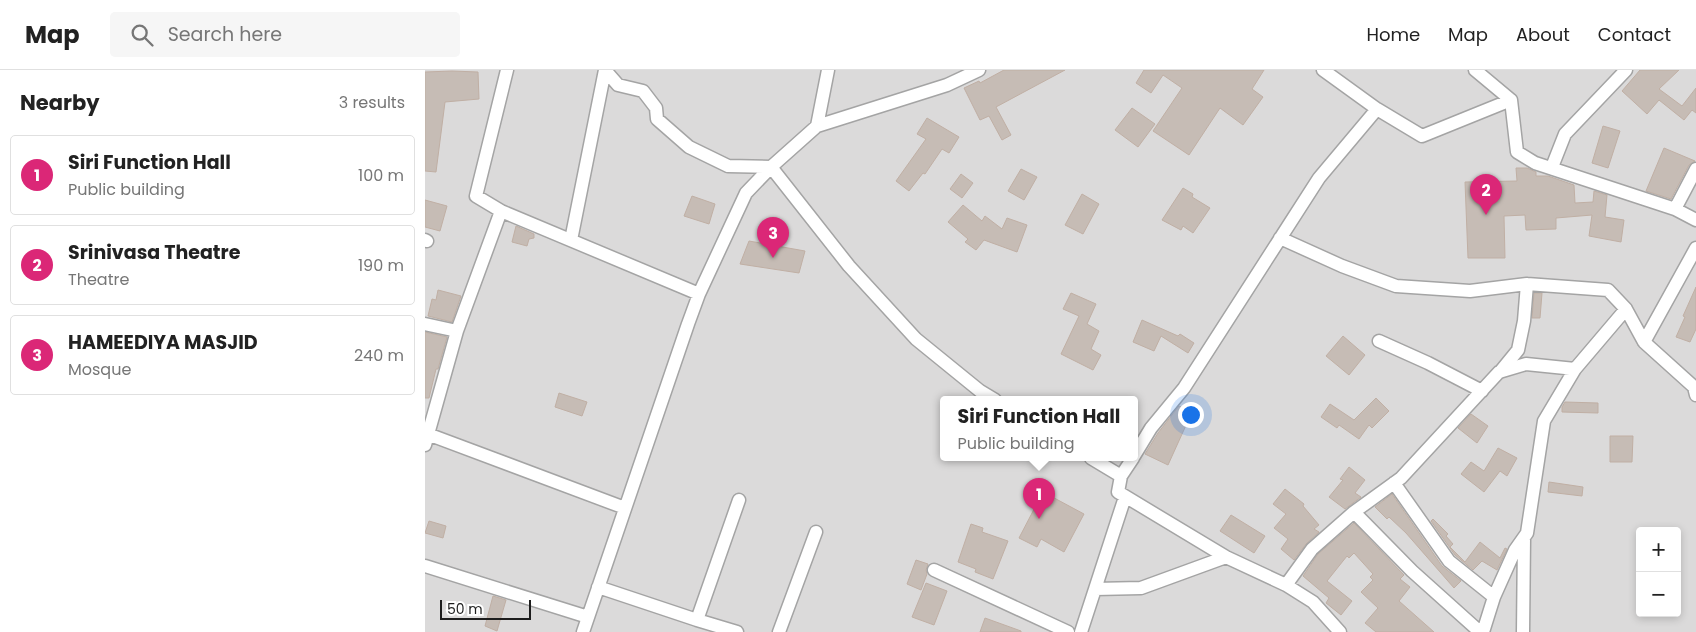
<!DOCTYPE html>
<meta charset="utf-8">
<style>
body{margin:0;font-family:Poppins,sans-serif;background:#f6f6f6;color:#222}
.controls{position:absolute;right:15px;bottom:15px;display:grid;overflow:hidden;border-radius:5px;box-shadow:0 2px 8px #0003}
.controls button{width:45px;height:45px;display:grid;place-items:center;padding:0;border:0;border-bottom:1px solid #e0e0e0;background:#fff;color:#222;font:25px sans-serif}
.scale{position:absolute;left:15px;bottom:12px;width:91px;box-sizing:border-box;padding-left:5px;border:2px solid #1d1d1d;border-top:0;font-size:14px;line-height:18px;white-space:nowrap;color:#1d1d1d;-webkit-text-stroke:4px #fff;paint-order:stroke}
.you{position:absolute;left:765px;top:344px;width:18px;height:18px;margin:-12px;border:4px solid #fff;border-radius:50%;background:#1a73e8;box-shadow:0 0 0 8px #1a73e833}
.badge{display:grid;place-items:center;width:32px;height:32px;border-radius:50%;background:#db2777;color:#fff;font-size:16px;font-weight:700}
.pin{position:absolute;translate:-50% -41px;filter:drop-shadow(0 1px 2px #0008)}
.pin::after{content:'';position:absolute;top:26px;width:18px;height:15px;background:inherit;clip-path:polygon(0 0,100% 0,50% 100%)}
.popup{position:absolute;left:515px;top:326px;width:198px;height:65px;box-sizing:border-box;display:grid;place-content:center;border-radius:5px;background:#fff;filter:drop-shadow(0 1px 4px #0005);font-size:16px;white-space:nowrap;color:#767676}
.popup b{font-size:19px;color:#222}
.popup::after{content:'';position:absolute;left:50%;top:100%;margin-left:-10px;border:10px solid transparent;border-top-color:#fff}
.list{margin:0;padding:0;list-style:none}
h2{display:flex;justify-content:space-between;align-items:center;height:65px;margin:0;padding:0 20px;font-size:21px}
h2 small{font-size:16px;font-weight:400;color:#767676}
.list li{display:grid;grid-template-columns:32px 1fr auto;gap:15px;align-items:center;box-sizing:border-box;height:80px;margin:0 10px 10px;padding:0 10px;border:1px solid #e0e0e0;border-radius:5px}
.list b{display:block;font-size:19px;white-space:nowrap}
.list p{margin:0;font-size:16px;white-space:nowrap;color:#767676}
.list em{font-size:16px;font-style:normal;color:#767676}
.icon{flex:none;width:28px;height:28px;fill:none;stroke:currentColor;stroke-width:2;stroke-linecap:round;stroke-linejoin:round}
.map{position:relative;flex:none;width:1271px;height:562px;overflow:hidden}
header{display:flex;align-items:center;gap:30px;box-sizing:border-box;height:70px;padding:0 25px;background:#fff;border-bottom:1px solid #e0e0e0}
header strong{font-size:24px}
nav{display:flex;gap:28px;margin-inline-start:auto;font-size:18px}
.search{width:350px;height:45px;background:#f6f6f6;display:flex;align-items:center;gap:12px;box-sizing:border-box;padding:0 18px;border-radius:5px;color:#767676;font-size:19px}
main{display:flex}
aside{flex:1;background:#fff}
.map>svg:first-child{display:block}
.residential{fill:#dbdada;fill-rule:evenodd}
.building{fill:#c6bcb5;stroke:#c0afa4}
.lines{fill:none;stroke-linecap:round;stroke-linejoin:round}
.minor-casing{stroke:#a4a4a4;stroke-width:15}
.minor{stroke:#fff;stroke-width:12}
</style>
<header>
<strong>Map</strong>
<div class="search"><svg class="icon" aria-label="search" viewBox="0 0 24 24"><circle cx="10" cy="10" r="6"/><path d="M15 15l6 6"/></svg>Search here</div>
<nav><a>Home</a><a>Map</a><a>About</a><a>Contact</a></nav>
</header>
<main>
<aside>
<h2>Nearby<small>3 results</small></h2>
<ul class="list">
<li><span class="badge">1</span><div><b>Siri Function Hall</b><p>Public building</p></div><em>100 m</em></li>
<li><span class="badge">2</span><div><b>Srinivasa Theatre</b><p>Theatre</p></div><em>190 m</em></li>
<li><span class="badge">3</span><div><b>HAMEEDIYA MASJID</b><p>Mosque</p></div><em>240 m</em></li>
</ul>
</aside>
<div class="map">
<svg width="1271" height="562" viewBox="0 0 1271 562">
<rect width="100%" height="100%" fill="#eeeae2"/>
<path class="residential" d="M0,0H1271V562H0ZM519,330H709V388H519ZM1215,461H1252V543H1215Z"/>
<path class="building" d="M579,0H640L571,37L586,65L577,70L564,46L555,50L539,18L554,11L555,13Z
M719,0H839L827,19L838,27L818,55L795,38L764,85L728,61L757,18L738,5L726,23L711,13Z
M1215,0H1254L1234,19L1257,36L1271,18V43L1267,40L1259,50L1234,30L1222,44L1197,21Z
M27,1L53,2L54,29L20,32L11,102L0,101V2Z
M707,38L730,54L713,77L690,60Z
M502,48L534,67L524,83L517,79L500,104L498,103L484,121L471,111L501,69L492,64Z
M1178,56L1195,61L1183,98L1167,93Z
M1239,78L1270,91L1264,95L1246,129L1221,121Z
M1091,98H1102L1111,102V106H1123L1149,115L1150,133L1168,132L1169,121L1182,125L1180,147L1199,150L1196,172L1164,166L1167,145L1131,148V159L1101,160L1100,145L1079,146L1080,188H1043L1040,112L1092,111Z
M596,99L612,107L599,130L583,121Z
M536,104L548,113L537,128L525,119Z
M758,118L768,124L767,127L785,138L768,163L758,156L756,160L737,150Z
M657,124L674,134L658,164L640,155Z
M267,126L290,134L284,154L259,146Z
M0,130L22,136L15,161L0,157Z
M538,135L557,151L560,146L577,159L582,148L602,155L592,182L559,170L551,180L540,172L543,169L523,152Z
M91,156L109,164V168L104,169L102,176L87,172Z
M324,171L380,181L374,203L315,194Z
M1271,217V259L1265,272L1251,267L1260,247L1258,246Z
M13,220L36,226L27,252L3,246L7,229L11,230Z
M646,223L671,234L662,254L674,261L666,279L676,285L668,300L636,284L654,246L638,239Z
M1109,223H1117L1115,248H1107Z
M717,250L753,266L755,264L769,273L763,283L736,266L729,281L708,272Z
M0,262L22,267L13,299H11L4,328H0Z
M918,266L940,285L924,305L901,286Z
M134,323L162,332L157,346L130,337Z
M951,328L964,341L947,358L944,355L934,369L914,355L912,358L896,347L905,334L929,350Z
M1140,332L1173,333V343L1137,342V337Z
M754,336L767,342L743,395L720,384L733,363Z
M1046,344L1063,356L1052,373L1033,358Z
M1185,366H1208L1207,392H1185Z
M1073,378L1092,388L1082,406L1075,401L1059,422L1036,404L1046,392L1059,401Z
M924,397L940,410L930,423L936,427L920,439L904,427L918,410L915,409Z
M1124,412L1158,417L1157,426L1123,422Z
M860,419L879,434L878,436L894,455L889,459L894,462L881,474L869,490L856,479L863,469L849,458L861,444L848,434Z
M618,422L659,444L639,482L616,469L612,477L594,468Z
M967,424L1017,496L1036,511L1029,518L981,463L964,447L962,449L950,437Z
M806,445L840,466L829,483L795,461Z
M1008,449L1023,464L1021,466L1028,474L1025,477L1040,492L1055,472L1075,488L1080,478L1082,479L1072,500L1057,491L1048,500L1030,485L1006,451Z
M4,451L21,456L18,468L0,463Z
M929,453L979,505L975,509L985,517L974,531L1009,562H951L940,553L953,538L936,522L948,510L945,507L948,504L929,483L924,488L922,486L902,511L927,531L916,545L901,533L904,528L878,506L893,484Z
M546,454L558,458L557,462L583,471L568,509L550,502L551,499L533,492Z
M491,490L503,494L501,500L502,504L496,520L482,514Z
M501,513L522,521L509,555L487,547Z
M68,526L81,530L72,561L60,556Z
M560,548L596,561V562H555Z"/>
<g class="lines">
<defs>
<path id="minor" d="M82,0L51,126L76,141L274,224
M180,0L193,15L218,21L231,38L232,49L264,77L303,96L346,97L424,196L491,269L555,321L570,330
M1086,30L1092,82L1110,93L1250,139L1271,150
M952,39L997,66L1086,30L1050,0
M392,56L403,0
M1127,97L1140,64L1201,0
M1250,139L1271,99
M855,168L917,196L971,216L1045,221L1102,214L1183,220L1201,239L1219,272
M0,170L2,171
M146,170L180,0
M1271,178L1219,272L1269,317L1271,325
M0,254L32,261L0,375
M32,261L76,141
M954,271L1003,293L1057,321
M1075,302L1093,280L1099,251L1102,214
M0,363L200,438
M709,386L726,358L759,318L894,108L952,39L898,0
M666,388L696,406L693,422L801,487L861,515L888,532L915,562
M696,406L708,388
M969,413L1024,491L1069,527
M929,442L987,501L1055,562
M0,496L163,547
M509,500L643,562
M861,515L887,479L929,442L976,408L1074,302L1101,294L1150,299L1201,239
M173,517L272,550L314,430
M670,519L716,518L801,487
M272,550L312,562
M158,562L263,254L274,224L321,123L346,97L392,56L522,15L554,0
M354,562L391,462
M656,562L700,427
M1058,562L1069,527L1090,480L1102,463L1119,351L1150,299
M1098,562L1099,468"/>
</defs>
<use href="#minor" class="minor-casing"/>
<use href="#minor" class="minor"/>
</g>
</svg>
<div class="controls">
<button>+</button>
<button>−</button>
</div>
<div class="scale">50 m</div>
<div class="you"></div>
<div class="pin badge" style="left:614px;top:449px">1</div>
<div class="popup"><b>Siri Function Hall</b>Public building</div>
<div class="pin badge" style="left:1061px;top:145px">2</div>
<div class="pin badge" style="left:348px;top:188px">3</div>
</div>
</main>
